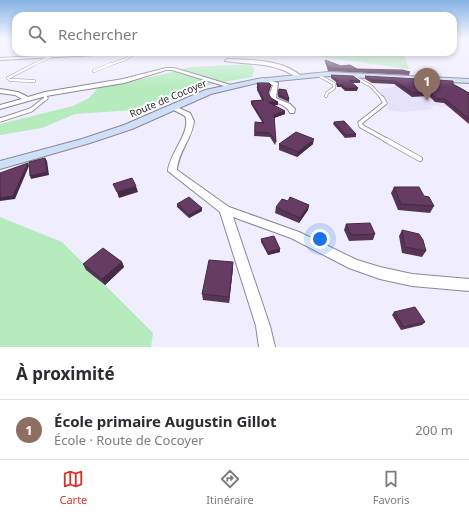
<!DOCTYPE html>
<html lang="fr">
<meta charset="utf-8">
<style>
body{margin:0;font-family:"Noto Sans",sans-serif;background:#f7f7f7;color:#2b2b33}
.you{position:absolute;left:320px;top:239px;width:14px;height:14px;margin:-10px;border:3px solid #fff;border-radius:50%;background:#1a73e8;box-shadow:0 0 0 6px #1a73e833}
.badge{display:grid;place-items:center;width:26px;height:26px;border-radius:50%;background:#d93025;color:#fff;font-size:13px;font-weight:700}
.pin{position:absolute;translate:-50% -33px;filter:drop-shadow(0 1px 2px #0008)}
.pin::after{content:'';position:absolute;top:21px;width:14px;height:12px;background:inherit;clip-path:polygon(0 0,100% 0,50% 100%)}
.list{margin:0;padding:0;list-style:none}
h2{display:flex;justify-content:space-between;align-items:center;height:52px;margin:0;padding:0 16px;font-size:17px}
h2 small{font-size:13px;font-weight:400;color:#7c7c81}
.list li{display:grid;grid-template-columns:26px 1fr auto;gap:12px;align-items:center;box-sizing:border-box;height:60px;padding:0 16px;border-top:1px solid #e1e1e2}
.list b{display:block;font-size:15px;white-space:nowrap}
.list p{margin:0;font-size:13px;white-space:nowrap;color:#7c7c81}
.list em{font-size:13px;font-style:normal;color:#7c7c81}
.icon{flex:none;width:22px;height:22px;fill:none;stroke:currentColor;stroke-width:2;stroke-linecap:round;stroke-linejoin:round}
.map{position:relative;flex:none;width:469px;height:347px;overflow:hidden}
.search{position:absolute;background:#fff;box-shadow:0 2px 6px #0003;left:12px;right:12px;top:12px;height:44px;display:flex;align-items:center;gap:10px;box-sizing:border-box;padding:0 14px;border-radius:12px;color:#7c7c81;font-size:15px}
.sheet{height:112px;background:#fff}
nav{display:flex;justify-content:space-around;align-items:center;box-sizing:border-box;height:56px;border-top:1px solid #e1e1e2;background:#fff;font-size:11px;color:#7c7c81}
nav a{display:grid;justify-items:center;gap:2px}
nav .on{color:#d93025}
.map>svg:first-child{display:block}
.built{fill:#e6e2fa}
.green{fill:#b6ebbe}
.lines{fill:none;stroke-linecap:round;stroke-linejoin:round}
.service-far3-casing{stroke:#8a8796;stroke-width:3}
.service-far2-casing{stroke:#8a8796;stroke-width:3.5}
.service-far1-casing{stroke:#8a8796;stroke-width:5}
.service-casing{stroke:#8a8796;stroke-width:6}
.minor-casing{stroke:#8a8796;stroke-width:2}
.secondary-casing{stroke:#8a8796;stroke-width:2}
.service-far3{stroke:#fff;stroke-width:2}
.service-far2{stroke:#fff;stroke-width:2.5}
.service-far1{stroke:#fff;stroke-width:3.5}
.service{stroke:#fff;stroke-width:4.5}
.minor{fill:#fff;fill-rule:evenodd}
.secondary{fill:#cedff8;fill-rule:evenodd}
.wall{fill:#583457}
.shaded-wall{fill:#472a47}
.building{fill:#663c65;stroke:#472a47}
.labels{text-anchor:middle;stroke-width:4;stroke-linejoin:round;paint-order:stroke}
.far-street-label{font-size:10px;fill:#29282e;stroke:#fff}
</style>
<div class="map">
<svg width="469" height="347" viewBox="0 0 469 347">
<rect width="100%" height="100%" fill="#f0edfe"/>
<path class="built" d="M409,85L469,108L431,106L434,109L402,112L387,110L388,104L379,89Z"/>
<path class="green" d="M287,52L395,53L405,57L409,69L315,56L288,55Z
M252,64L254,70L252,77L212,84L149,109L75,114L42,128L0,135V124L73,106L89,98L98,88L160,75L191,67Z
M0,217L62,242L153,333L151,347H0Z"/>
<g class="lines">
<defs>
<path id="service-far3" d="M33,65L50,57
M109,65L126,59L136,52"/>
<path id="service-far2" d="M94,71L111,64
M318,75L334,84V88L327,93L326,96
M351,75L371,86L383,99
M34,81L10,80L8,78L35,64
M45,94L46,99"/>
<path id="service-far1" d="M382,98L385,103L360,123L361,126L388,141
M0,120L31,110L46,98"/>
<path id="service" d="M386,140L420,159"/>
<path id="minor" d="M108,52H135L133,53L0,60V58Z
M227,59C251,60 282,59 301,76L296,77C274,62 250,65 225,61Z
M166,68H174L234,86L231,88L172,70H166L124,83L46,96L0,109V105L22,99L15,95L0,93V89L18,92L28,97L45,92L123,79Z
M262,78L278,83L276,98L290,104L295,109L294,113H290C287,105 278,104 271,100L269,96L273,85L260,81L259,80Z
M172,105L190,113L194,121C192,139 178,152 177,170L229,207L299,232L357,260L380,267L412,274L469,279V291L412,286L380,279L349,268L291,238L233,217L270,326L275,347H259L256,326L220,212L168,171C169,154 192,131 185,116L170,108L169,107Z"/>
<path id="secondary" d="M328,72L469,79V83L328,76L257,83L211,94L132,129L90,143L0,169V161L82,139L124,125L205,90L257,79Z"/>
</defs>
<use href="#service-far3" class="service-far3-casing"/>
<use href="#service-far2" class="service-far2-casing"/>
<use href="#service-far1" class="service-far1-casing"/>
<use href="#service" class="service-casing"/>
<use href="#minor" class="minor-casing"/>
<use href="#secondary" class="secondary-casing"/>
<use href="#service-far3" class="service-far3"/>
<use href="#service-far2" class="service-far2"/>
<use href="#service-far1" class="service-far1"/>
<use href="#service" class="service"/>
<use href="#minor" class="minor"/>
<use href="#secondary" class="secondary"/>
</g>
<path class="wall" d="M325,60L341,66L357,69L410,72L409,75L328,71L325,62Z
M331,75L360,81V83H351L358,88L357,91H345L341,87H337L336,82L331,78Z
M365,76L453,84L469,93V124L444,103L435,102L429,96L412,97L394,84L372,83L365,79Z
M257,83L270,88L268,94L271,98L278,102V105H274L285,114L274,118L276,142L275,145L270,137L254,136L255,122H262L251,104V101L262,100L257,90Z
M279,89L289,99V102L278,97Z
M334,122L356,134V137L345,138L333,124Z
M279,144H313L297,157L279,150Z
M394,187L424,196L434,206L430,213L398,210L391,193Z
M288,201L309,205L308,210L299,223L275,213L276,207Z
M177,204L202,208V211L189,218L177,207Z
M346,224L375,234L373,240L349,241L344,230Z
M402,230L426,251L422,257L402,253L399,236Z
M261,239L280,252L268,255L261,242Z
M122,262L124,267L105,285L86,270L83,264Z
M233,268L229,303L203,300L202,294Z
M394,312L425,322L422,325L401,330L392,315Z"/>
<path class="shaded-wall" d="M268,102H278V105L268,106Z
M285,111V114L274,118V115Z
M314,139L313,144L297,157L298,152Z
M45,158L47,161L49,175L31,179L30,176Z
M28,163L29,166L15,199L0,201V198Z
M136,186L138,192L119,198L117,192Z
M309,205L308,210L299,223L300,218Z
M202,208V211L189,218V215Z
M280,249V252L268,255V252Z
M122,262L124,267L105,285L102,279Z
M233,262V268L229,303V297Z"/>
<path class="building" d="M325,60L341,66L350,65L357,69L403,70L410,72L329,68Z
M331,75L353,76L360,81L349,80L358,88L346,89L342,85H337V80Z
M365,76L453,81V84L469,93V119L445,99H437L430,92L413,93L395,81L373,80Z
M257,83H269L271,85L268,93L271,98L278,102H268L285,111L274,115L276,142L270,133L255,132V122L264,123L251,101L264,100L257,87H259Z
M279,89L286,90L289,99L278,95Z
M344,121L356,134L346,135L334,122Z
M296,132L314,139L298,152L279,144Z
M45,158L47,172L30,176L29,162Z
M28,163L13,196L0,198V173Z
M132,178L136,186L117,192L113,184Z
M394,187H419L424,196L429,197L434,206L401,204Z
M189,197L202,208L189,215L177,204Z
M290,197L309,205L300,218L276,207L282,199L288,201Z
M370,223L375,234L351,235L346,224Z
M402,230L419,234L423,240L426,251L405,247Z
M274,236L280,249L268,252L261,239Z
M103,248L122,262L102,279L83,264Z
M209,260L233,262L229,297L202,294Z
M415,307L425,322L404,327L394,312Z"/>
<linearGradient id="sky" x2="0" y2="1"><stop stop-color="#85b1e6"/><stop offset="0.45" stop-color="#f8f7ff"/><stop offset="1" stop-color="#f8f7ff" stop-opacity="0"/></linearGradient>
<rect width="469" height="87" fill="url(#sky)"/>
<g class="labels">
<g class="far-street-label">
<text transform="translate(168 98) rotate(-23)" y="4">Route de Cocoyer</text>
</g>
</g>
</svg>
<div class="you"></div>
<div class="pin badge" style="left:427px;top:101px;background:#8d6e63">1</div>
<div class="search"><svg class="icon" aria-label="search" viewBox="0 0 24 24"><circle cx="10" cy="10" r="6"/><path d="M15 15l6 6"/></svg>Rechercher</div>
</div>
<section class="sheet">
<h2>À proximité<small></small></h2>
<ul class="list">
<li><span class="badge" style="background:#8d6e63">1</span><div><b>École primaire Augustin Gillot</b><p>École · Route de Cocoyer</p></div><em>200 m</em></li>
</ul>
</section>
<nav>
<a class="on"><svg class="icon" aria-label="map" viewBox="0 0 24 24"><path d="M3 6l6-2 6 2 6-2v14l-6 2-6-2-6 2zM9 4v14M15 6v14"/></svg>Carte</a>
<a><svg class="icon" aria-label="directions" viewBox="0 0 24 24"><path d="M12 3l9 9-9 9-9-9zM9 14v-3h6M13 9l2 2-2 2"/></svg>Itinéraire</a>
<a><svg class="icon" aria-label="saved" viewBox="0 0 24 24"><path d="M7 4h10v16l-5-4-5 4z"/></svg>Favoris</a>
</nav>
